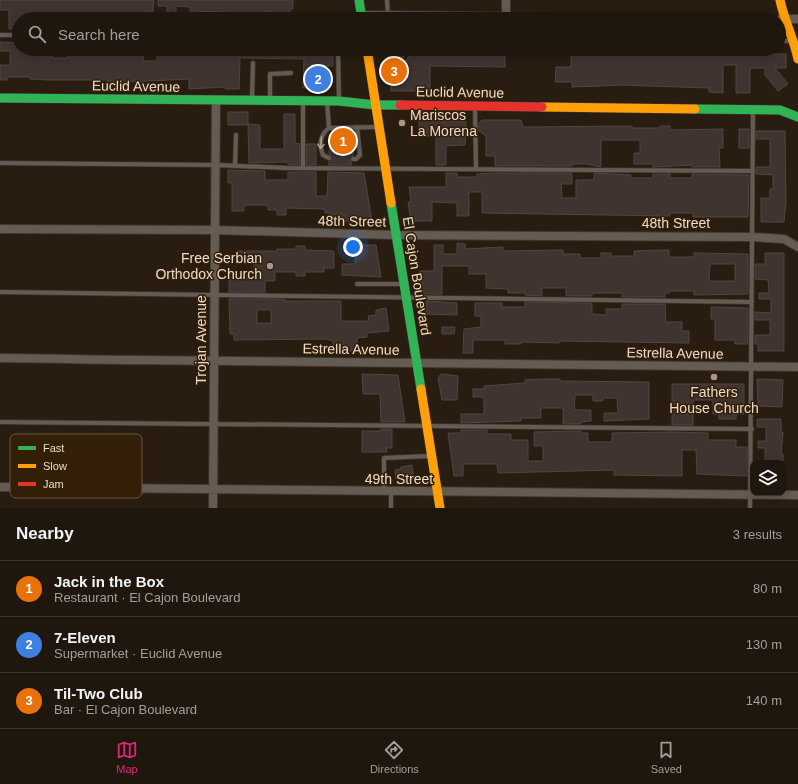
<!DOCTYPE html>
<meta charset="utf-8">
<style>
body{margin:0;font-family:Helvetica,sans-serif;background:#2c231b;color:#f1f3f6}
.controls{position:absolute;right:12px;bottom:12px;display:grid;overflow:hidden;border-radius:8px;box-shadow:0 2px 10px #0003}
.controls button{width:36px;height:36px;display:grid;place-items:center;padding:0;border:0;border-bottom:1px solid #3c352e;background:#1f160d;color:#f1f3f6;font:20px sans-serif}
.you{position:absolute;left:353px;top:247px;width:14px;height:14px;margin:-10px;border:3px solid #fff;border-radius:50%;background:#1a73e8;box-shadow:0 0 0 6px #1a73e833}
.badge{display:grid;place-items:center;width:26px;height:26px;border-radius:50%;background:#db2777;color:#fff;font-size:13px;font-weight:700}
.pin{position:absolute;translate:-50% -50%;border:2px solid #fff;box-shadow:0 1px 4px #0006}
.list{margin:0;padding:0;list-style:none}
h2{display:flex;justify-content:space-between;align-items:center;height:52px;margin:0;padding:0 16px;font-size:17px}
h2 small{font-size:13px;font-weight:400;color:#a19f9d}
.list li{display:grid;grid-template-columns:26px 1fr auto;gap:12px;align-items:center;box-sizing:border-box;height:56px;padding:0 16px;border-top:1px solid #3c352e}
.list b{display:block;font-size:15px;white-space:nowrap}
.list p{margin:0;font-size:13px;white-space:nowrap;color:#a19f9d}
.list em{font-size:13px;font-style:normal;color:#a19f9d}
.icon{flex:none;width:22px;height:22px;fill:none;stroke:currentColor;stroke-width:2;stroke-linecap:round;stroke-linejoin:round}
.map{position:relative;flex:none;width:798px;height:508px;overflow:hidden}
.search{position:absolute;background:#1f160d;box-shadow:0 2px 10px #0003;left:12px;right:12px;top:12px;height:44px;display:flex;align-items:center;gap:10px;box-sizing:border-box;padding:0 14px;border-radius:22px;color:#a19f9d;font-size:15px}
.sheet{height:220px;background:#1f160d}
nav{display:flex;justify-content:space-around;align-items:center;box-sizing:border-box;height:56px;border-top:1px solid #3c352e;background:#1f160d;font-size:11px;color:#a19f9d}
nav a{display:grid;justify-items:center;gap:2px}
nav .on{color:#db2777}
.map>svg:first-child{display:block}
.building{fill:#403431;stroke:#514542;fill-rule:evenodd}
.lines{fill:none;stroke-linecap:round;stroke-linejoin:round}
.lane-casing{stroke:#41372f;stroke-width:5.5}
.street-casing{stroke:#41372f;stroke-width:10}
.fast-casing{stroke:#41372f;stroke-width:10}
.slow-casing{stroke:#41372f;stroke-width:10}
.jam-casing{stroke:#41372f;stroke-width:10}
.lane{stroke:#645b52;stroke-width:4}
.street{stroke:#645b52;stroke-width:8}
.fast{stroke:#30b455;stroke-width:9}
.slow{stroke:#ff9f0a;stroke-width:9}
.jam{stroke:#e5322d;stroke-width:9}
.oneway{stroke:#ada196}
.poi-dot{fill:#a6988b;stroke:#331e07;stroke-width:1.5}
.labels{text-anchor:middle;stroke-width:3;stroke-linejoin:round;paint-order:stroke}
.street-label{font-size:14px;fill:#e9dbcd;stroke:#331e07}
.poi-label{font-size:14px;fill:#e9dbcd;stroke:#331e07;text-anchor:start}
.key{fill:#331e07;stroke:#6a5742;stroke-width:1}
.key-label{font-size:11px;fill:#e9dbcd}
</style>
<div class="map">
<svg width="798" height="508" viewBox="0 0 798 508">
<rect width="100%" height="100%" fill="#291d11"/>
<path class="building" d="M0,0H154L153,12H145V19H19V29H9V10H0Z
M158,0H293V9H290V17H277V12H263V19H247V13H233V16H226V12L190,11V7L176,6V17L175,19H167V6H158Z
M0,42L19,43V49H53V58H67V49H144L143,61H157V49H204V54H225V49H333V66H325V88H303L304,59L240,58L239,89H225V87L189,89V79L126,82V85H108V80H49L30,79V77H7V80H0V65H10V51H0Z
M388,49H404L403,64L414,49H428L430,52H445L461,50L466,55H476L481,49H505V67L430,66V91H391L388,66L389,60Z
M571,49H723V52H736V49H750V54H786V68H775L788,84L778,91L765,75V68H750V93H736V65H723V93L709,92V88L622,85L572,87V82H555L556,67H571Z
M228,112H248V125H228Z
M284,114H295V143L300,144V165H288V162L249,163L248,124L260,125V149H284Z
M419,120L466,122L465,145L446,146V165H436V136H419Z
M482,120H521L523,127L632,126V128H660V126H670V130L723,129V148H719L720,167H692V165L653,167V164H634V153H640V140H601V167L586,164H572V166H495V156H486V136L479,131V123Z
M739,129H749V148H739Z
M756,131H785L786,202L784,222H761V198H770V189H773V175L756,174V167H770V139H756Z
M330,140L354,141L353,156L350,159L352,165H329V161L332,158L329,154Z
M306,144H316V165H306Z
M228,170L265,171V180H288V172H316V196H327L328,172L364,173L372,221H343L342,214L331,215V213H325V209L286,208V215H277V210H268V205H244V211H232V183H228Z
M446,173H457V177H477V174L495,173H572V184H561L562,198H576V180H594V173L631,175V178H653V174H670V178H692V174L749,175L748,217H693V213H670V216L482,213V192H469V216H457V203L432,202V221H411L408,202H411L409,187H446Z
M457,243L465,244V249L503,247V251L563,250V254H580V258H601V253H611V256H634V251L659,250H669V257H694V253L748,254V294L694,295V291H669V293H665V297H622V293H595L592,294V296H566V288H542V296L525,295V293H508V289L486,288V274H469V266H442V294H424L420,271H434V245H443V254H457ZM710,264H735V281H709Z
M356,245H376L381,277L342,275V264H355Z
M296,246H305V250L334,251V268H324V272H305V276H296V272H275V281H265V292H229V277L254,278V263H237V251H277V249H296Z
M765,253H784V351H758V344H755V335H770V320H755V312L771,313V299H759V293H769L768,280L755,279V264H765Z
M229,299H285V301H341V321H369L368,316L376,315V310L386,308L389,331L367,333V337L357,338V351H343V345H333V341L326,339L234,340V334H230ZM257,310H271V323H257Z
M426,301L457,303V315L426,314Z
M525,302L592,303V314L606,315V309H622V304H665L666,322H682V331H689V343L559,341V343L521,342V344H505V340H473V353H463L464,329L481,327V316H475V303H502V307H525Z
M711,307L748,308V344H735V340H715V319H711Z
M442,327H455L454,334H442Z
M362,374L398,375L405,422H381L380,394H363Z
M441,374L458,376L457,400H442L438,378Z
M543,379H560V381L649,382V419L604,421V413H618L617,398H603V401H593V395H575L574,410H591V421L581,422V424H563V408H541V418H521V421L461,423V414H484V397H473V389H484V386L525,383V380Z
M757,379L783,380L782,407L758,406Z
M672,384H744V414H736V419H719V414H713V400H693V425H672Z
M757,419H781V432H783L781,454H783V461L765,460V448H758V441H766V427H757Z
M381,429H392V448H386L387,452H362V431H381Z
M461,430H487V434H511V440H528V461H543V446H534V432L581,431V433H588V442H612V433L672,432L708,433V440H736V447H747V476L697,474L696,450H682V476L614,475V470L498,473L497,464H463V476H454L448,433H461Z
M412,465L414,479L404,481L403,478L396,479L395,470L401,469V467Z"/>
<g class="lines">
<defs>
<path id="lane" d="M387,0L388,15
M0,35H19
M779,41H792
M338,49L339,100
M252,100L253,63
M270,100V74L291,73
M327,102L329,128
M475,106L476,168
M329,158L323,155C318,144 321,134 329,128L378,127
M353,159H356L360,155L357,127
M0,163L216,165L287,168L753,171
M235,166L236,135
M303,168V101
M353,247V234
M357,284H403
M0,292L752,302
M0,422L752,429
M384,491V458L429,456
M391,492V508
M750,508L753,110"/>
<path id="street" d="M361,15L750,19
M506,16V0
M781,19H798
M0,229L215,230L395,235L752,237L784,239L798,247
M0,358C46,358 91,360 137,360L798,367
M0,487L798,495
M213,508L216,101"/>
<path id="fast" d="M359,0L362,19
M0,98L339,101L375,105H400
M695,109L780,110L798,117
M391,203L421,389"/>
<path id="slow" d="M780,0C784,20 794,39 798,59
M367,49L391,203
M542,107L695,109
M421,389L440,508"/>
<path id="jam" d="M400,105L542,107"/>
</defs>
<use href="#lane" class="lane-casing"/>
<use href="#street" class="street-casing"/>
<use href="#fast" class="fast-casing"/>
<use href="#slow" class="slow-casing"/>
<use href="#jam" class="jam-casing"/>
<use href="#lane" class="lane"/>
<use href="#street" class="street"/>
<use href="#fast" class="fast"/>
<use href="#slow" class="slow"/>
<use href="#jam" class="jam"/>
</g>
<defs><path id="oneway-shaft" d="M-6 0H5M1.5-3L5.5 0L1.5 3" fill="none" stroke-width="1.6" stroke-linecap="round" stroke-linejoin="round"/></defs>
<use class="oneway" href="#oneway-shaft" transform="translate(321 143) rotate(94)"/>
<g class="poi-dot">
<circle cx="402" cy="123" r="4"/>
<circle cx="270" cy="266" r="4"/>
<circle cx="714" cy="377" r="4"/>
</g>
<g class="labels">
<g class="street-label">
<text transform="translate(136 86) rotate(1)" y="5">Euclid Avenue</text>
<text transform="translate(460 92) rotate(1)" y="5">Euclid Avenue</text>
<text transform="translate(352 221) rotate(1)" y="5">48th Street</text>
<text x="676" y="228">48th Street</text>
<text transform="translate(417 276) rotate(81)" y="5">El Cajon Boulevard</text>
<text transform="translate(201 340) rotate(-90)" y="5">Trojan Avenue</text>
<text transform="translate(351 349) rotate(1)" y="5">Estrella Avenue</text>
<text transform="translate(675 353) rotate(1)" y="5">Estrella Avenue</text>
<text x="399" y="484">49th Street</text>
</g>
<g class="poi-label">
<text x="410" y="120">Mariscos<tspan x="410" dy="16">La Morena</tspan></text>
<text x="262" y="263" text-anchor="end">Free Serbian<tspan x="262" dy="16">Orthodox Church</tspan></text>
<text x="714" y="397" text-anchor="middle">Fathers<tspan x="714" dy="16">House Church</tspan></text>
</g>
</g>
<rect x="10" y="434" width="132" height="64" rx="6" class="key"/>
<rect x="18" y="446" width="18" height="4" fill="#30b455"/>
<rect x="18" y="464" width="18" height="4" fill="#ff9f0a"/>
<rect x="18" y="482" width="18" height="4" fill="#e5322d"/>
<g class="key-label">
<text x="43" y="452">Fast</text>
<text x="43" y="470">Slow</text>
<text x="43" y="488">Jam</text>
</g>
</svg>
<div class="controls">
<button><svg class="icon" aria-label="layers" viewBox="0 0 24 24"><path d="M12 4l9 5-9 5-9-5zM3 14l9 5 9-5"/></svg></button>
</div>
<div class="you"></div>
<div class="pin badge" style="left:343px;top:141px;background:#e8710a">1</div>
<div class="pin badge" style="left:318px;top:79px;background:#3f7fe0">2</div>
<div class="pin badge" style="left:394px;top:71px;background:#e8710a">3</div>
<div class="search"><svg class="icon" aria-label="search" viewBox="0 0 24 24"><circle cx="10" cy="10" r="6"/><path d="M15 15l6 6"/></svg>Search here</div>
</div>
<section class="sheet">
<h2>Nearby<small>3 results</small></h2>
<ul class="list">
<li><span class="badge" style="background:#e8710a">1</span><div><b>Jack in the Box</b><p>Restaurant · El Cajon Boulevard</p></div><em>80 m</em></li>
<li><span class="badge" style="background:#3f7fe0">2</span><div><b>7-Eleven</b><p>Supermarket · Euclid Avenue</p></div><em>130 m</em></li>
<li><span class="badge" style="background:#e8710a">3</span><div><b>Til-Two Club</b><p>Bar · El Cajon Boulevard</p></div><em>140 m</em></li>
</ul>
</section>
<nav>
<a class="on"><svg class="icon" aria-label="map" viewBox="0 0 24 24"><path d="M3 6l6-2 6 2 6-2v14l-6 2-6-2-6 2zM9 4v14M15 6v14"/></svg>Map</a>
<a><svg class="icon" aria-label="directions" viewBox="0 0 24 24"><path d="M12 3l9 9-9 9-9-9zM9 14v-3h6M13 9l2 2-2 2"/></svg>Directions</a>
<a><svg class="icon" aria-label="saved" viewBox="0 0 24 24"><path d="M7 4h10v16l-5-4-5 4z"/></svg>Saved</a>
</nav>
